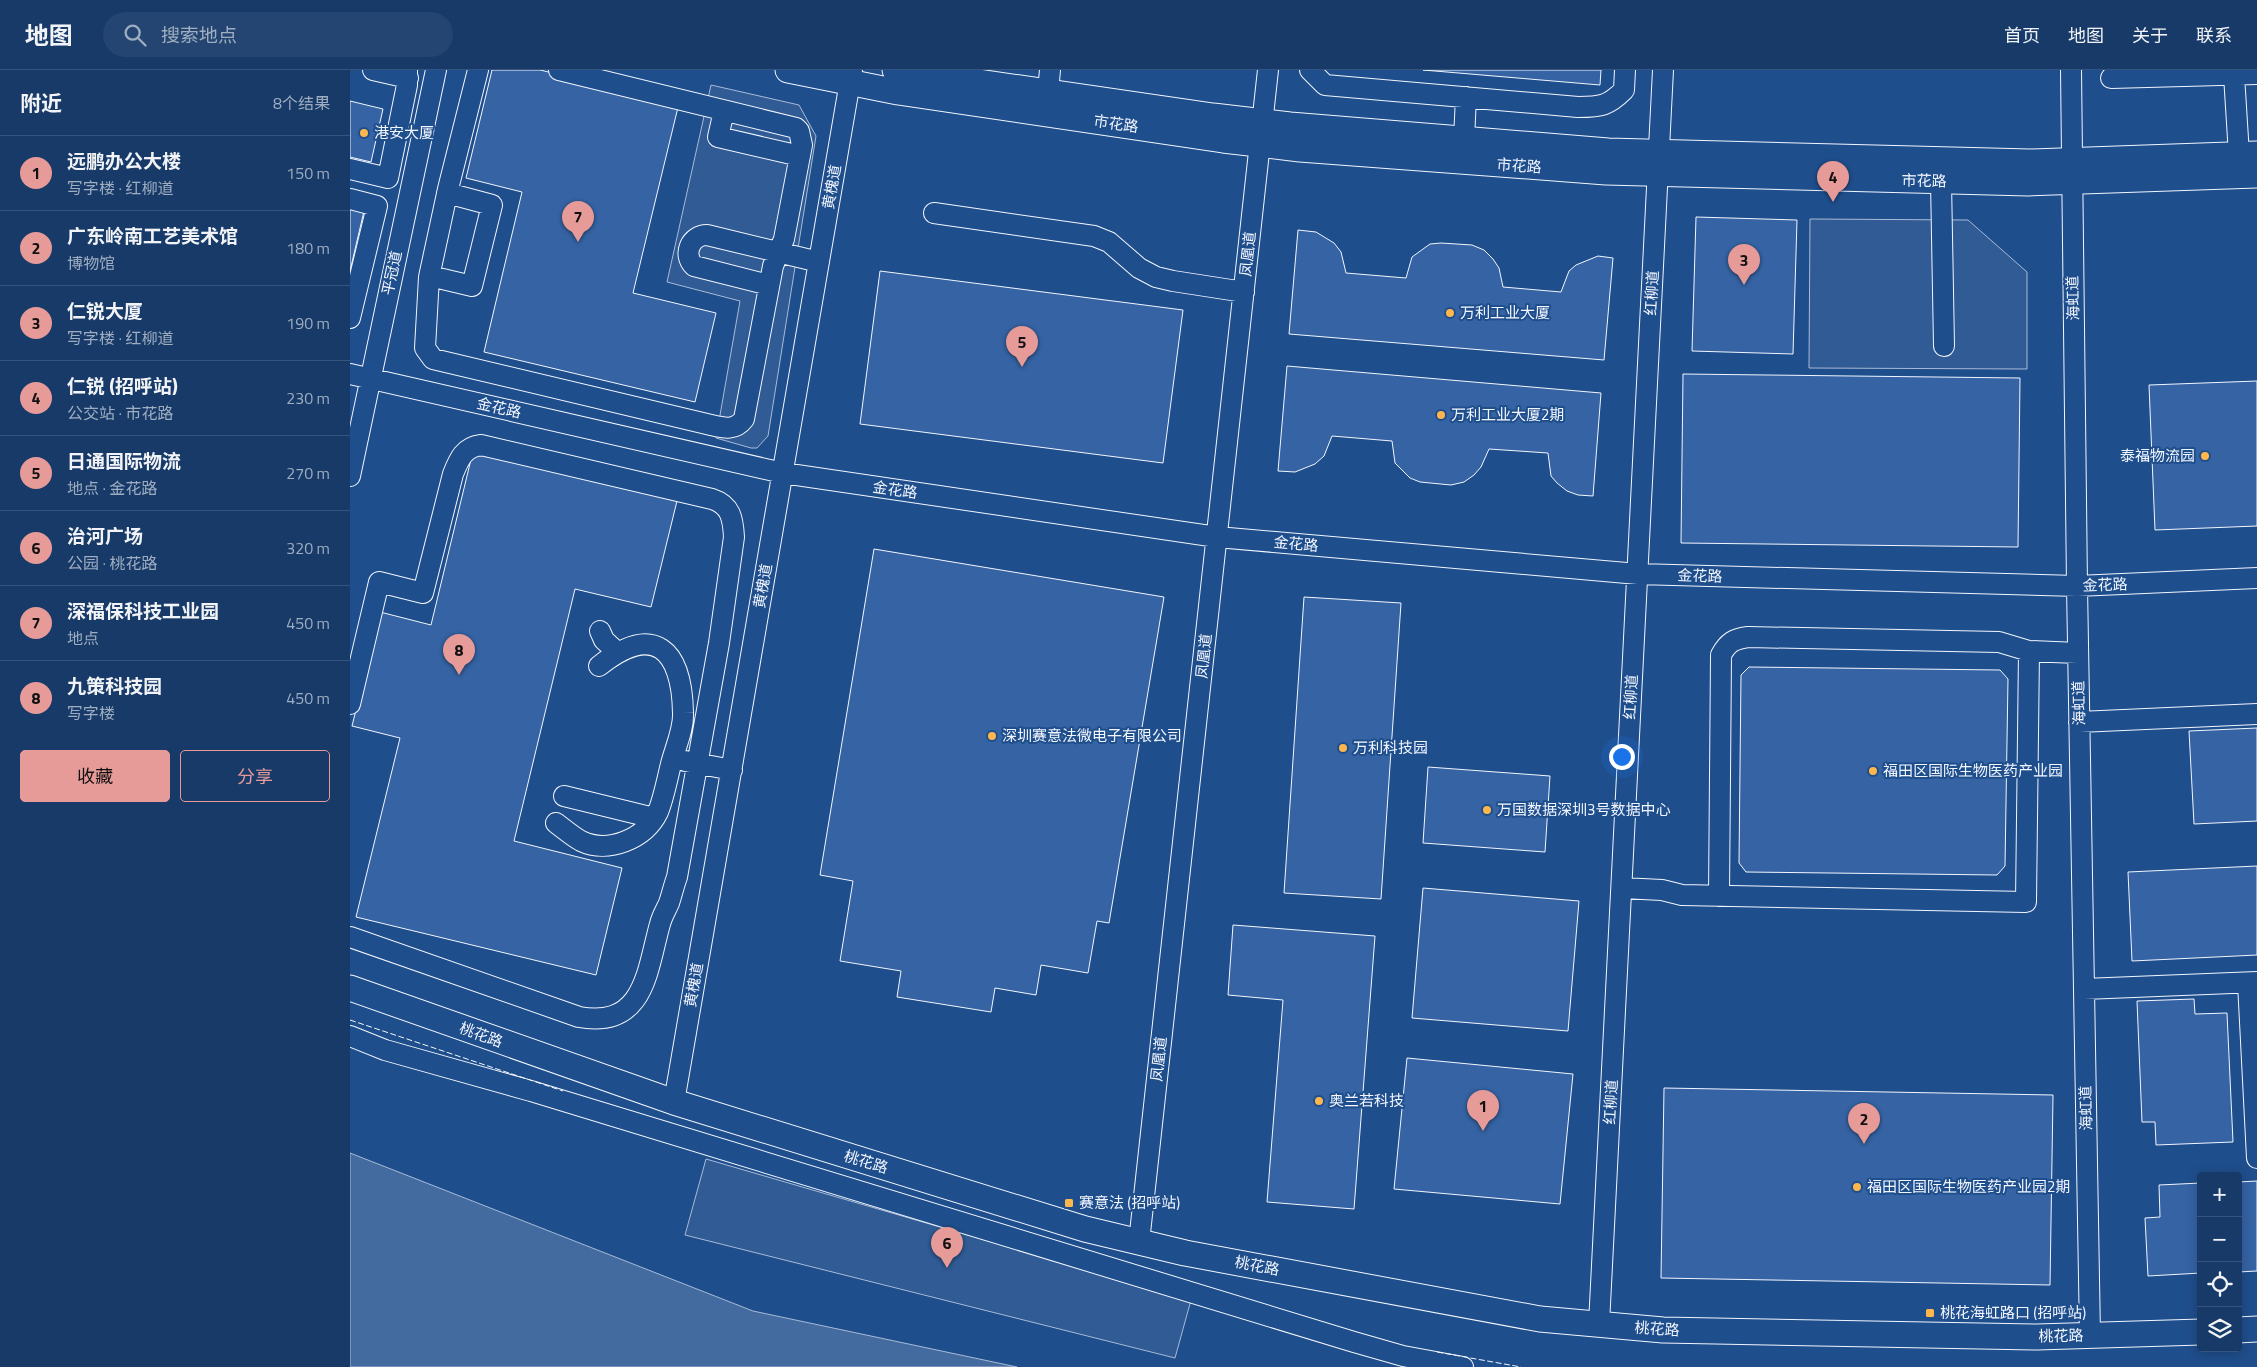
<!DOCTYPE html>
<html lang="zh">
<meta charset="utf-8">
<style>
body{margin:0;font-family:"Titillium Web","Noto Sans SC",sans-serif;background:#244571;color:#f1f3f6}
.controls{position:absolute;right:15px;bottom:15px;display:grid;overflow:hidden;border-radius:5px;box-shadow:0 2px 12px #0003}
.controls button{width:45px;height:45px;display:grid;place-items:center;padding:0;border:0;border-bottom:1px solid #36547d;background:#173a69;color:#f1f3f6;font:25px sans-serif}
.you{position:absolute;left:1271px;top:686px;width:18px;height:18px;margin:-12px;border:4px solid #fff;border-radius:50%;background:#1a73e8;box-shadow:0 0 0 8px #1a73e833}
.badge{display:grid;place-items:center;width:32px;height:32px;border-radius:50%;background:#e69b98;color:#111;font-size:16px;font-weight:700}
.pin{position:absolute;translate:-50% -41px;filter:drop-shadow(0 1px 2px #0008)}
.pin::after{content:'';position:absolute;top:26px;width:18px;height:15px;background:inherit;clip-path:polygon(0 0,100% 0,50% 100%)}
.list{margin:0;padding:0;list-style:none}
h2{display:flex;justify-content:space-between;align-items:center;height:65px;margin:0;padding:0 20px;font-size:21px}
h2 small{font-size:16px;font-weight:400;color:#9eadc0}
.list li{display:grid;grid-template-columns:32px 1fr auto;gap:15px;align-items:center;box-sizing:border-box;height:75px;padding:0 20px;border-top:1px solid #36547d}
.list b{display:block;font-size:19px;white-space:nowrap}
.list p{margin:0;font-size:16px;white-space:nowrap;color:#9eadc0}
.list em{font-size:16px;font-style:normal;color:#9eadc0}
.actions{display:flex;gap:10px;padding:15px 20px}
.actions a{flex:1;padding:11px 0;border:1px solid #e69b98;border-radius:5px;text-align:center;font-size:18px;color:#e69b98}
.actions .main{background:#e69b98;color:#111}
.icon{flex:none;width:28px;height:28px;fill:none;stroke:currentColor;stroke-width:2;stroke-linecap:round;stroke-linejoin:round}
.map{position:relative;flex:none;width:1907px;height:1297px;overflow:hidden}
header{display:flex;align-items:center;gap:30px;box-sizing:border-box;height:70px;padding:0 25px;background:#173a69;border-bottom:1px solid #36547d}
header strong{font-size:24px}
nav{display:flex;gap:28px;margin-inline-start:auto;font-size:18px}
.search{width:350px;height:45px;background:#244571;display:flex;align-items:center;gap:12px;box-sizing:border-box;padding:0 18px;border-radius:28px;color:#9eadc0;font-size:19px}
main{display:flex}
aside{flex:1;background:#173a69}
.map>svg:first-child{display:block}
.built{fill:#305b95;stroke:#a8bbd7}
.water{fill:#446ba0;stroke:#a8bbd7}
.building{fill:#3563a3;stroke:#f2f6ff}
.lines{fill:none;stroke-linecap:round;stroke-linejoin:round}
.minor-casing{stroke:#f2f6ff;stroke-width:22}
.major-casing{stroke:#f2f6ff;stroke-width:27}
.minor{stroke:#1f4e8c;stroke-width:20}
.major{stroke:#1f4e8c;stroke-width:25}
.fence{stroke:#f2f6ff;stroke-width:1;stroke-dasharray:6 2.5;stroke-linecap:butt}
.poi-dot{fill:#ffb74d;stroke:#1f4e8c;stroke-width:2}
.labels{text-anchor:middle;stroke-width:4;stroke-linejoin:round;paint-order:stroke}
.street-label{font-size:15px;fill:#f2f6ff;stroke:#1f4e8c}
.poi-label{font-size:15px;fill:#f2f6ff;stroke:#1f4e8c;text-anchor:start}
</style>
<header>
<strong>地图</strong>
<div class="search"><svg class="icon" aria-label="search" viewBox="0 0 24 24"><circle cx="10" cy="10" r="6"/><path d="M15 15l6 6"/></svg>搜索地点</div>
<nav><a>首页</a><a>地图</a><a>关于</a><a>联系</a></nav>
</header>
<main>
<aside>
<h2>附近<small>8个结果</small></h2>
<ul class="list">
<li><span class="badge">1</span><div><b>远鹏办公大楼</b><p>写字楼 · 红柳道</p></div><em>150 m</em></li>
<li><span class="badge">2</span><div><b>广东岭南工艺美术馆</b><p>博物馆</p></div><em>180 m</em></li>
<li><span class="badge">3</span><div><b>仁锐大厦</b><p>写字楼 · 红柳道</p></div><em>190 m</em></li>
<li><span class="badge">4</span><div><b>仁锐 (招呼站)</b><p>公交站 · 市花路</p></div><em>230 m</em></li>
<li><span class="badge">5</span><div><b>日通国际物流</b><p>地点 · 金花路</p></div><em>270 m</em></li>
<li><span class="badge">6</span><div><b>治河广场</b><p>公园 · 桃花路</p></div><em>320 m</em></li>
<li><span class="badge">7</span><div><b>深福保科技工业园</b><p>地点</p></div><em>450 m</em></li>
<li><span class="badge">8</span><div><b>九策科技园</b><p>写字楼</p></div><em>450 m</em></li>
</ul>
<div class="actions"><a class="main">收藏</a><a>分享</a></div>
</aside>
<div class="map">
<svg width="1907" height="1297" viewBox="0 0 1907 1297">
<rect width="100%" height="100%" fill="#1f4e8c"/>
<path class="built" d="M361,15L449,35L466,66L418,366L407,378H401L366,368L390,231L317,212Z
M1460,149L1618,150L1677,202V299L1459,298Z
M356,1089L841,1230L825,1288L335,1165Z"/>
<path class="water" d="M0,1083L403,1241L667,1297H0Z"/>
<path class="building" d="M142,0H190L329,33L283,223L366,243L345,332L134,282L172,122L116,108Z
M1073,0H1251L1250,15Z
M0,31L33,39L21,92L0,87Z
M0,137L14,141L0,201Z
M1346,147L1447,150L1443,284L1342,281Z
M948,160L966,162L984,173L991,182L996,203L1056,208L1062,187L1080,174L1091,173L1122,175L1134,180L1143,189L1149,198L1153,217L1211,222L1219,201L1226,195L1248,186L1263,188L1254,290L939,264Z
M530,201L833,240L813,393L510,354Z
M937,296L1251,323L1243,426L1228,425L1217,421L1207,413L1201,406L1198,383L1139,379L1131,397L1124,405L1114,412L1101,415L1070,412L1060,408L1045,393L1042,371L982,366L974,386L965,394L945,402L928,401Z
M1333,304L1670,308L1668,477L1331,473Z
M1907,311V456L1805,460L1799,315Z
M123,381L327,431L301,537L225,519L164,771L272,798L246,905L6,847L50,668L2,656L30,542L81,555Z
M524,479L814,527L759,853L747,851L738,903L691,895L686,925L645,918L641,942L547,927L551,901L490,891L503,811L470,805Z
M954,527L1051,533L1031,829L934,823Z
M1399,597L1650,600L1658,609L1655,796L1647,805L1396,802L1389,793L1391,605Z
M1907,658V751L1844,754L1839,661Z
M1078,697L1200,706L1195,782L1073,773Z
M1907,796V885L1782,891L1778,802Z
M1073,818L1229,831L1218,961L1062,948Z
M883,855L1025,866L1004,1139L917,1132L933,930L878,925Z
M1844,929L1845,944L1877,943L1883,1072L1806,1075L1805,1052H1792L1787,931Z
M1057,988L1223,1004L1210,1134L1044,1119Z
M1314,1018L1703,1025L1700,1215L1311,1208Z
M1907,1111V1201L1888,1202V1112Z
M1851,1113V1203L1798,1206L1795,1148L1810,1147L1809,1115Z"/>
<g class="lines">
<defs>
<path id="minor" d="M23,0L58,8
M128,0L98,119L79,207L75,278L83,289L361,355C374,358 385,361 394,349L423,196L434,169L452,75L449,61L446,58L209,0
M960,0L975,15L1228,37C1251,37 1258,36 1274,20L1275,0
M1721,0L1727,516L1740,1266
M1884,5L1889,85
M1761,8L1907,4
M698,22L700,0
M374,41L368,67L450,86
M1114,69L1116,27
M0,99L38,108L57,15V0
M1591,111L1594,276
M0,129L27,136L0,248
M584,143L744,166L759,172L789,198L806,207L823,211L894,222
M80,206L122,216L142,135L97,123
M419,215L344,196C332,184 341,165 357,165L469,192
M0,304L433,403L867,467L1288,504L1727,516L1907,508
M0,406L86,0
M250,561L254,570L267,582
M0,634L29,512L73,523L103,404C109,389 114,377 131,375L362,429C381,435 383,449 384,467L369,573L327,807C324,815 322,824 319,833C316,840 312,846 310,854C297,900 295,959 229,947L0,867
M1729,652L1907,644
M335,691L382,700
M214,726L304,748
M206,753C214,759 222,766 231,771C258,784 295,769 308,742C314,727 317,710 321,694C325,678 334,659 333,643C332,579 304,552 249,596
M1272,818L1312,820L1332,825L1676,832L1679,581
M1369,826L1371,585C1378,572 1384,569 1398,567L1649,572L1679,581L1728,583
M1898,913L1907,1088
M1734,919L1907,912
M0,966L35,980L181,1021L1004,1272L1053,1286L1113,1297
M324,1032L502,0
M789,1172L918,0
M1249,1254L1313,0"/>
<path id="major" d="M438,0L548,22L873,70L950,79L1256,102L1678,113L1907,105
M545,0L863,46L940,55L1258,81L1680,92L1907,84
M0,918L324,1032L735,1159L835,1183L1190,1249L1313,1260L1687,1267L1851,1262
M1888,1260L1907,1259"/>
</defs>
<use href="#minor" class="minor-casing"/>
<use href="#major" class="major-casing"/>
<use href="#minor" class="minor"/>
<use href="#major" class="major"/>
<path class="fence" d="M0,950L213,1021
M1087,1282L1171,1297"/>
</g>
<g class="poi-dot">
<circle cx="14" cy="63" r="5"/>
<circle cx="1100" cy="243" r="5"/>
<circle cx="1091" cy="345" r="5"/>
<circle cx="1855" cy="386" r="5"/>
<circle cx="642" cy="666" r="5"/>
<circle cx="993" cy="678" r="5"/>
<circle cx="1523" cy="701" r="5"/>
<circle cx="1137" cy="740" r="5"/>
<circle cx="969" cy="1031" r="5"/>
<circle cx="1507" cy="1117" r="5"/>
<rect x="714" y="1128" width="10" height="10" rx="2.5"/>
<rect x="1575" y="1238" width="10" height="10" rx="2.5"/>
</g>
<g class="labels">
<g class="street-label">
<text transform="translate(766 54) rotate(8)" y="5">市花路</text>
<text transform="translate(1169 96) rotate(4)" y="5">市花路</text>
<text transform="translate(1574 111) rotate(1)" y="5">市花路</text>
<text transform="translate(482 117) rotate(-80)" y="5">黄槐道</text>
<text transform="translate(898 184) rotate(-84)" y="5">凤凰道</text>
<text transform="translate(42 203) rotate(-78)" y="5">平冠道</text>
<text transform="translate(1302 223) rotate(-87)" y="5">红柳道</text>
<text transform="translate(1723 228) rotate(-91)" y="5">海虹道</text>
<text transform="translate(149 338) rotate(13)" y="5">金花路</text>
<text transform="translate(545 420) rotate(8)" y="5">金花路</text>
<text transform="translate(946 474) rotate(5)" y="5">金花路</text>
<text transform="translate(1350 506) rotate(2)" y="5">金花路</text>
<text transform="translate(1755 515) rotate(-2)" y="5">金花路</text>
<text transform="translate(413 516) rotate(-80)" y="5">黄槐道</text>
<text transform="translate(854 586) rotate(-84)" y="5">凤凰道</text>
<text transform="translate(1281 627) rotate(-87)" y="5">红柳道</text>
<text transform="translate(1729 633) rotate(-91)" y="5">海虹道</text>
<text transform="translate(344 915) rotate(-80)" y="5">黄槐道</text>
<text transform="translate(131 965) rotate(20)" y="5">桃花路</text>
<text transform="translate(809 989) rotate(-84)" y="5">凤凰道</text>
<text transform="translate(1261 1032) rotate(-87)" y="5">红柳道</text>
<text transform="translate(1736 1038) rotate(-91)" y="5">海虹道</text>
<text transform="translate(516 1092) rotate(17)" y="5">桃花路</text>
<text transform="translate(907 1196) rotate(11)" y="5">桃花路</text>
<text transform="translate(1307 1259) rotate(4)" y="5">桃花路</text>
<text transform="translate(1711 1266) rotate(-1)" y="5">桃花路</text>
</g>
<g class="poi-label">
<text x="24" y="68">港安大厦</text>
<text x="1110" y="248">万利工业大厦</text>
<text x="1101" y="350">万利工业大厦2期</text>
<text x="1845" y="391" text-anchor="end">泰福物流园</text>
<text x="652" y="671">深圳赛意法微电子有限公司</text>
<text x="1003" y="683">万利科技园</text>
<text x="1533" y="706">福田区国际生物医药产业园</text>
<text x="1147" y="745">万国数据深圳3号数据中心</text>
<text x="979" y="1036">奥兰若科技</text>
<text x="1517" y="1122">福田区国际生物医药产业园2期</text>
<text x="729" y="1138">赛意法 (招呼站)</text>
<text x="1590" y="1248">桃花海虹路口 (招呼站)</text>
</g>
</g>
</svg>
<div class="controls">
<button>+</button>
<button>−</button>
<button><svg class="icon" aria-label="locate" viewBox="0 0 24 24"><circle cx="12" cy="12" r="6"/><path d="M12 2v4M12 18v4M2 12h4M18 12h4"/></svg></button>
<button><svg class="icon" aria-label="layers" viewBox="0 0 24 24"><path d="M12 4l9 5-9 5-9-5zM3 14l9 5 9-5"/></svg></button>
</div>
<div class="you"></div>
<div class="pin badge" style="left:1133px;top:1061px">1</div>
<div class="pin badge" style="left:1514px;top:1074px">2</div>
<div class="pin badge" style="left:1394px;top:215px">3</div>
<div class="pin badge" style="left:1483px;top:132px">4</div>
<div class="pin badge" style="left:672px;top:297px">5</div>
<div class="pin badge" style="left:597px;top:1198px">6</div>
<div class="pin badge" style="left:228px;top:172px">7</div>
<div class="pin badge" style="left:109px;top:605px">8</div>
</div>
</main>
